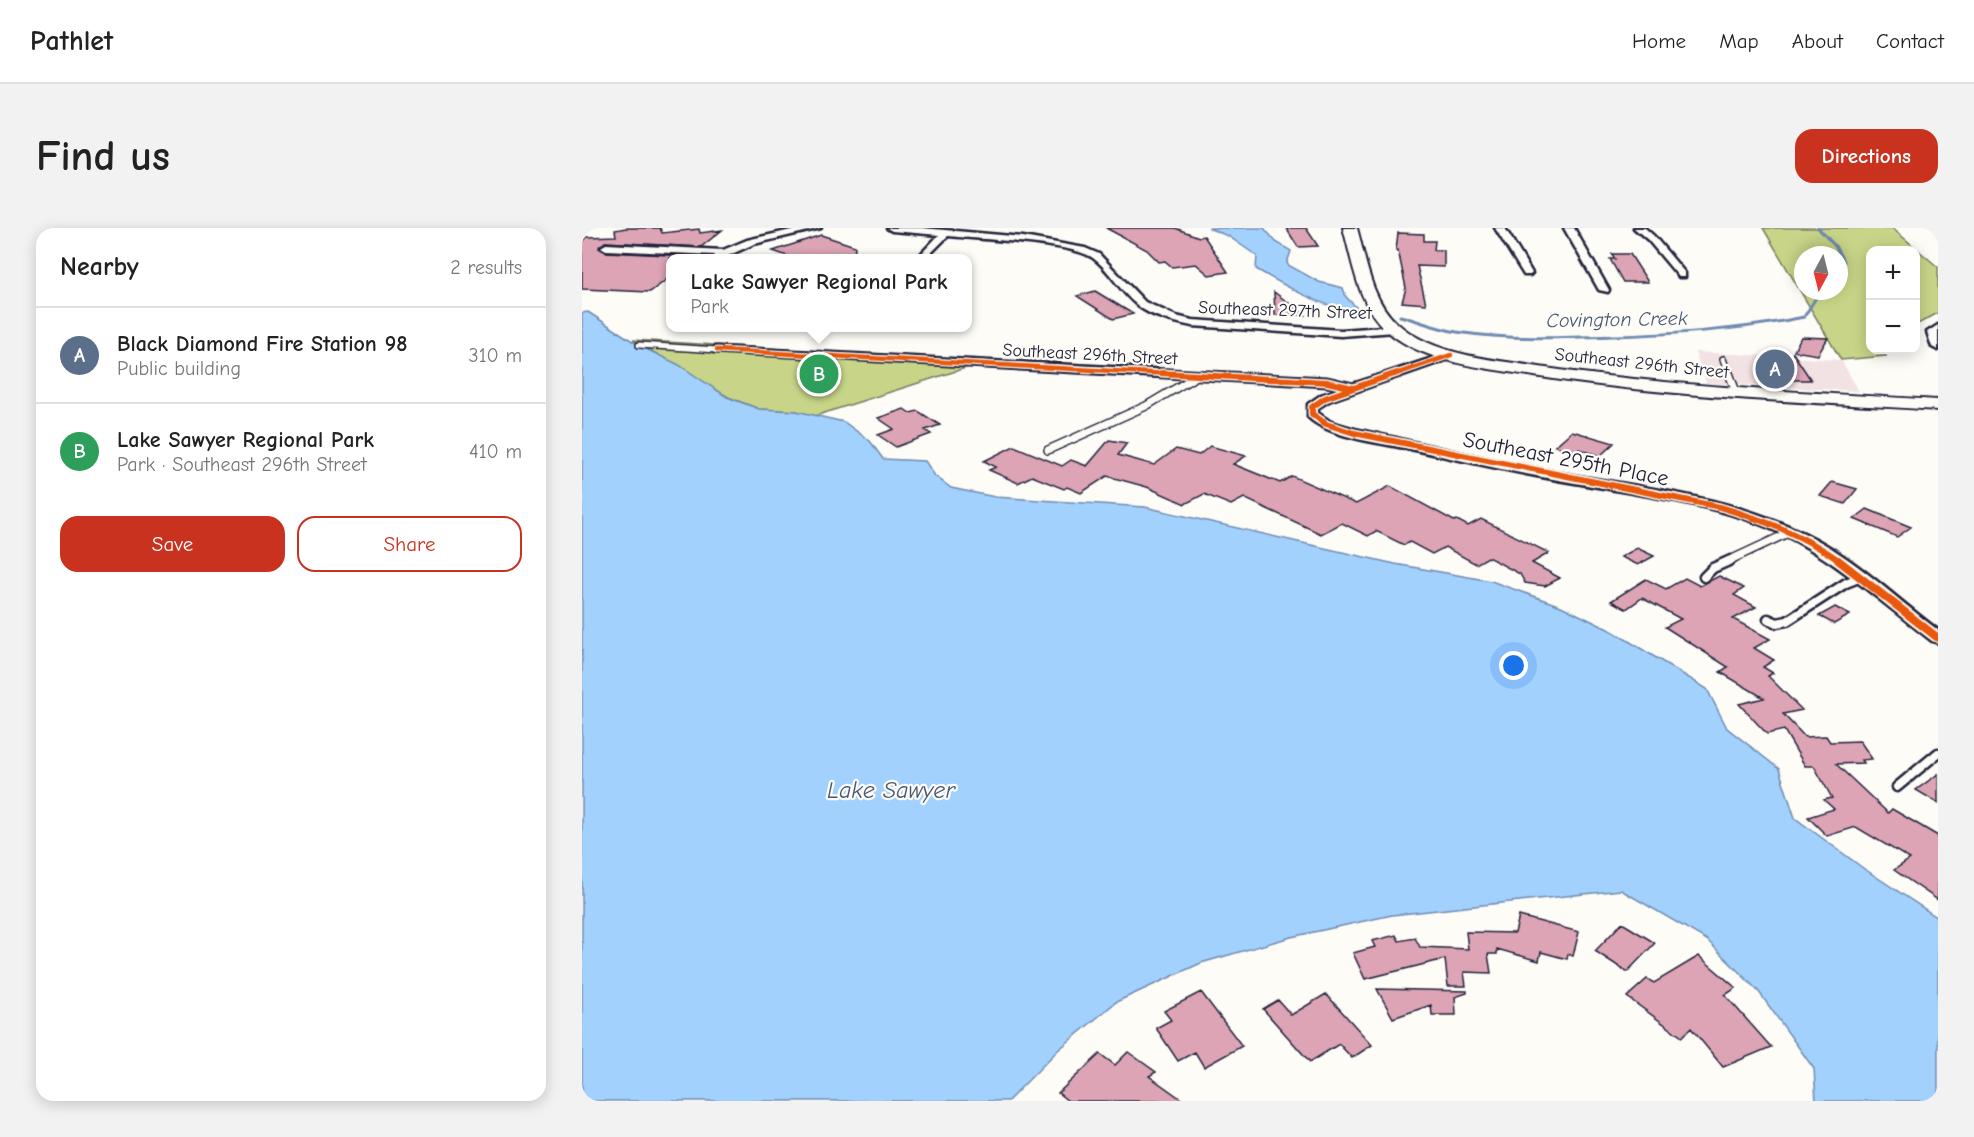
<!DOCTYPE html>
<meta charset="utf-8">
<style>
body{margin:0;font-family:"Comic Neue",sans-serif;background:#f2f2f2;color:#222}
.controls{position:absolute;right:18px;top:18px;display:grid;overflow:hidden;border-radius:12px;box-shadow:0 3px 15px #0003}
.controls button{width:54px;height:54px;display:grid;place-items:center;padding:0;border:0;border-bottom:2px solid #e0e0e0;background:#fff;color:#222;font:30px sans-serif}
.compass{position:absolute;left:1212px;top:18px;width:54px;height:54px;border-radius:50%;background:#fff;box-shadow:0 3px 15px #0003;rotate:187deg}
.you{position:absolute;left:932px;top:438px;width:21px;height:21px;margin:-15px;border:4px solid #fff;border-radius:50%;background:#1a73e8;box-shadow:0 0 0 9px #1a73e833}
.badge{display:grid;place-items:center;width:39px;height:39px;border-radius:50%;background:#c8321e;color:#fff;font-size:20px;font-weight:700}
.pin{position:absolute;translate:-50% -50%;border:3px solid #fff;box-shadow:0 2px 6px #0006}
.popup{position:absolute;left:84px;top:26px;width:306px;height:78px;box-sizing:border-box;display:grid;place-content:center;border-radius:12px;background:#fff;filter:drop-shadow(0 2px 4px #0005);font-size:20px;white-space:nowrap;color:#767676}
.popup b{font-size:22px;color:#222}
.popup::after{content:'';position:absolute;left:50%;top:100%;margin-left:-12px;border:12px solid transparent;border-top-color:#fff}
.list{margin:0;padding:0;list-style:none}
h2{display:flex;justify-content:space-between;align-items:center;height:78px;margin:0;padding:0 24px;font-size:26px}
h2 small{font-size:20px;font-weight:400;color:#767676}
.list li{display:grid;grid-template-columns:39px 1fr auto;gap:18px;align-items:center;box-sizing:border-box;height:96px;padding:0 24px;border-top:2px solid #e0e0e0}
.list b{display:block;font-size:22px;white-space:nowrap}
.list p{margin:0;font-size:20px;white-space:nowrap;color:#767676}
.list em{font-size:20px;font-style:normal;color:#767676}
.actions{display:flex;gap:12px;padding:18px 24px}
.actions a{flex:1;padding:14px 0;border:2px solid #c8321e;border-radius:18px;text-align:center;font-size:21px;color:#c8321e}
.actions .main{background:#c8321e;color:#fff}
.map{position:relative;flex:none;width:1356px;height:873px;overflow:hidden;border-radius:18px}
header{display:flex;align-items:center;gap:36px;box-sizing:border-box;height:84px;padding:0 30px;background:#fff;border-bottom:2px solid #e0e0e0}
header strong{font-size:28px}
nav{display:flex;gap:33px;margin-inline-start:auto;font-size:21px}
.intro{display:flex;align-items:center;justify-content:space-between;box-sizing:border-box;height:144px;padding:0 36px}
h1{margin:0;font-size:42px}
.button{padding:15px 27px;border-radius:18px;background:#c8321e;color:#fff;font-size:21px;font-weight:700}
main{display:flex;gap:36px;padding:0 36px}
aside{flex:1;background:#fff;border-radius:18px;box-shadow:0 3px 15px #0003}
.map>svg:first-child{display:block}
.built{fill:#f3e2e3}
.green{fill:#c8d487;stroke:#757b61;stroke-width:1.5;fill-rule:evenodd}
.water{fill:#a3d1fe;stroke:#6f8bb0;stroke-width:1.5}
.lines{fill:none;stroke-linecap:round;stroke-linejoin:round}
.stream{stroke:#6f8bb0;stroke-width:3}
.building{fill:#dca4b5;stroke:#22223b;stroke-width:1.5}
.lane-far2-casing{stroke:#22223b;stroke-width:8}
.lane-far1-casing{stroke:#22223b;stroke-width:10}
.lane-casing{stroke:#22223b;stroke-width:13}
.street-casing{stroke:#22223b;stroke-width:5}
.secondary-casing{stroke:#22223b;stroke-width:4}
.lane-far2{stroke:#fdfcf7;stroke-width:5}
.lane-far1{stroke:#fdfcf7;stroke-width:7}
.lane{stroke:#fdfcf7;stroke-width:8}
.street{fill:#fdfcf7;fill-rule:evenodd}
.secondary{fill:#fdfcf7;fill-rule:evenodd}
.cycleway-far2-casing{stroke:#fdfcf7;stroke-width:7}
.cycleway-far1-casing{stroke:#fdfcf7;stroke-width:9}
.cycleway-casing{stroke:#fdfcf7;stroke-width:11}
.cycleway-far2{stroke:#e8590c;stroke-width:4.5}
.cycleway-far1{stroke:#e8590c;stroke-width:6}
.cycleway{stroke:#e8590c;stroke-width:8}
.labels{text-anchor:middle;stroke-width:4.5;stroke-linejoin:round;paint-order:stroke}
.far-street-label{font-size:18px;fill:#22223b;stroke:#fdfcf7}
.far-water-label{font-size:20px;font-style:italic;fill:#495776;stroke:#fdfcf7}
.street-label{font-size:22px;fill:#22223b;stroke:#fdfcf7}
.water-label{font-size:24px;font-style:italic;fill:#495776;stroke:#fdfcf7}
</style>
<header>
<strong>Pathlet</strong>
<nav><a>Home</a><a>Map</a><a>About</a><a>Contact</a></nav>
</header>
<div class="intro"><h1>Find us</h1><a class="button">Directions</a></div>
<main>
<aside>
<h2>Nearby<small>2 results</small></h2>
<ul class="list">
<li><span class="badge" style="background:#5c6f8a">A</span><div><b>Black Diamond Fire Station 98</b><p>Public building</p></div><em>310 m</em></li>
<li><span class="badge" style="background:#2e9e5b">B</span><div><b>Lake Sawyer Regional Park</b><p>Park · Southeast 296th Street</p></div><em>410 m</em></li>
</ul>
<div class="actions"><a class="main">Save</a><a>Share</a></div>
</aside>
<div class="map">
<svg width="1356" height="873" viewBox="0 0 1356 873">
<rect width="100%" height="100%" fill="#fdfcf7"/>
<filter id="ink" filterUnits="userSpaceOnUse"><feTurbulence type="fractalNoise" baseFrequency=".0167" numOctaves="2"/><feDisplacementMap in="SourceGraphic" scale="12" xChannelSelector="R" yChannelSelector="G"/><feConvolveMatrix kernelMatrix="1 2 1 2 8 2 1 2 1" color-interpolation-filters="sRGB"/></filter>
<g filter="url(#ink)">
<path class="built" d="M1113,124L1259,132L1277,163L1124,155Z"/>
<path class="green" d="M1181,0H1310L1356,39V85L1334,97V22H1288V122H1301L1304,128L1259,132ZM1221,27H1257V63H1221Z
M51,112L401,133L396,136L233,188L214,183L177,181L146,169Z"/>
<path class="water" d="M626,0H682L694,14L709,23L705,35L706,37L737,54L761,60L764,69L778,83L774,85C739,78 705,59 674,41L675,28L646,8Z
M6,84L58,118L97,137L145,169L177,181L214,183L262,194L288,213L301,231L343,233L353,248L369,260L413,269L563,279L813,336L909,353L979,378L1032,404L1125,461L1145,500L1197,541L1213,590L1281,640L1356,690V873H1234L1232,841L1177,764L1125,712L1039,662L810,687L709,709L619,735L534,774L475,823L426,873H0V85Z"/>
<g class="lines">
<path class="stream" d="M1236,0L1253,18L1262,34L1257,39
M1257,46L1259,48L1257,50
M818,88C837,93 856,101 875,104C927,112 979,110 1031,108C1095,106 1159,102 1222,89L1238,63"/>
</g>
<path class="building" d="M44,0H78L80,5L117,1L118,5L140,2L119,19L23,14L17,20L24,24L107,28L104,30H88V49L68,64L0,61V15L5,9L34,8L33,2Z
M524,0H593L617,9L622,8L646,44L627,47L614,36L590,39L583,33L577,34L565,22Z
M704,0H724L736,18L716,19Z
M816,5L842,6V13H853L852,22H862V39L835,38L844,76L820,74L824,60L816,22H814Z
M239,7L273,18L272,30H211L191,23Z
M1030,26H1048L1066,54H1041L1028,31H1033Z
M513,63L551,86L531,91L495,68Z
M692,64L723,87H693Z
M1219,109L1246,110L1236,127L1212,123Z
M1211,125L1229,152H1199L1189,135H1205Z
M322,181L328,185L336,183L358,197L343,202L349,206L314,219L296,207L312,201L296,190Z
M990,203L1032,215L1018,228L997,221L994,224L973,218Z
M527,212L545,215L536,227L572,237L594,221L617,227L628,218L664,228L651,236L698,255L710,248L774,276L808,258L872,293L875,292L886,298L899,291L967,325L950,335L978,350L963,358L943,355L938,346L906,329L894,336L863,319L850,326L828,314L822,317L794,303L786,308L760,295L739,306L662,270L649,277L622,266L603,276L565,259L525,248L499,265L485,259L482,261L450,248L436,255L407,242L414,239L402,233L432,218L480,238L489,232L505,238Z
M1250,254L1275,261L1263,276L1238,268Z
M1285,281L1329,299L1315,309L1272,291Z
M1055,320L1072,328L1056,337L1039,329Z
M1137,348L1162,360L1152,367L1174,379L1151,391L1188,411L1172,420L1192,432L1181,439L1191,445L1186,448L1220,482L1201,486L1223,509L1244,508L1248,514L1278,513L1290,531L1280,532L1282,535L1254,536L1306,585L1310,581L1356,608V672L1312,642L1328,631L1274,599L1245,608L1226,589L1252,581L1242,572L1250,570L1232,538H1223L1202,502L1185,506L1157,476L1182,470L1138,444L1146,439L1083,399L1099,391L1060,370L1044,381L1029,373L1064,351L1084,361L1103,350L1118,358Z
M1253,379L1268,387L1252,396L1237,388Z
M1356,546V575L1334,562Z
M937,688L997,704L991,728L986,726L985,731L959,724L957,733L915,721V726H906L909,745L882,744L884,758H866L863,731L783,751L771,725L793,719L790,713L814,707L817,713L833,710L838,719L886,721L884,704L933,705Z
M1040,695L1073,715L1045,744L1013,723Z
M1117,728L1154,760L1143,767L1189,819L1141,839L1109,800L1100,809L1045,769L1065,751L1072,755Z
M795,761L885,763V765L873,769L874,787H850L849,777L811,790Z
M619,764L660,818L622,839L613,824L596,833L574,800L589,792L582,783Z
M744,766L790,817L770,830L757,816L728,834L681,781L696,772L709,787Z
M546,824L574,844L567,848L602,873H486L476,865L518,826L533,837Z"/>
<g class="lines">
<defs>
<path id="lane-far2" d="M57,117L135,122
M1141,131L1147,147"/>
<path id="lane-far1" d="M1147,145L1154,164
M466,222L564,178L618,146
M1146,333L1208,304"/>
<path id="lane" d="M1122,349L1131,340L1149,332
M1186,391L1195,395L1205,393L1264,355L1279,349
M1315,559L1356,525"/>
<path id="street" d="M218,0H239L172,16L141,30H131L133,27L24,22L19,19L24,16L141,22L165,12Z
M305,0H340L441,9L503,20L517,26L563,74L594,88L610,92L759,102L813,98L818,101L813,104L759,108L610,98C592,94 569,89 555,77C538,64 528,42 511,30C490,15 395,11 366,8L344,30H335L357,7L310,3Z
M913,0H923L950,45L948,47H942Z
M982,0H992L1027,62L1026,64L1017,62Z
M1052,0H1063L1072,8L1103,45V49H1097L1066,12Z
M1356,97V122L1350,119L1345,104Z
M135,119L745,150L771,156L869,124L873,125V129L747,173L736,180V185L749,194L773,201C846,217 918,234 991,247C1070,261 1151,270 1224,306C1273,330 1313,370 1356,402V415L1350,413C1290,367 1236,314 1161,290C1107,273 1049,265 993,255C939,246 886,234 833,222C802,215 749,211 726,189V176L739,167L759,161L745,158L131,124V120Z"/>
<path id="secondary" d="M761,0H775C784,32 789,72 815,95C851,128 911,131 957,139C1089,159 1223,164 1356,172V182C1221,174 1086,169 952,148C905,140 843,136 805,103C776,78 771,35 761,0Z"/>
</defs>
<use href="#lane-far2" class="lane-far2-casing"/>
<use href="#lane-far1" class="lane-far1-casing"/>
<use href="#lane" class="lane-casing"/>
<use href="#street" class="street-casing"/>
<use href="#secondary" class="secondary-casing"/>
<use href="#lane-far2" class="lane-far2"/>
<use href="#lane-far1" class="lane-far1"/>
<use href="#lane" class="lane"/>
<use href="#street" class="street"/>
<use href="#secondary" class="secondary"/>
<defs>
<path id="cycleway-far2" d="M135,122L607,147
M811,147L869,127"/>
<path id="cycleway-far1" d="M579,145L745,154L771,160
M815,145L743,170L730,179V186L744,196L772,205L1138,279C1182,292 1221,307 1258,333"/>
<path id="cycleway" d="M1256,332L1356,410"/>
</defs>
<use href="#cycleway-far2" class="cycleway-far2-casing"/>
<use href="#cycleway-far1" class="cycleway-far1-casing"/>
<use href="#cycleway" class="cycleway-casing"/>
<use href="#cycleway-far2" class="cycleway-far2"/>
<use href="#cycleway-far1" class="cycleway-far1"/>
<use href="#cycleway" class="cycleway"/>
</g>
</g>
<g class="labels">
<g class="far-street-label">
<text transform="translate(703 82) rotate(2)" y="6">Southeast 297th Street</text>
<text transform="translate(508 126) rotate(3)" y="6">Southeast 296th Street</text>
<text transform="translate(1060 135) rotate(6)" y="6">Southeast 296th Street</text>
</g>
<g class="far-water-label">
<text transform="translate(1035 91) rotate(-1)" y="7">Covington Creek</text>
</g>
<g class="street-label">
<text transform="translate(984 230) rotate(11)" y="8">Southeast 295th Place</text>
</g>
<g class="water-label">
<text x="309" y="570">Lake Sawyer</text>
</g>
</g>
</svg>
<div class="controls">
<button>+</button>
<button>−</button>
</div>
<svg class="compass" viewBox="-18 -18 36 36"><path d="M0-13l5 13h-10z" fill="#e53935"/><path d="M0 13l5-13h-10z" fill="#767676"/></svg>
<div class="you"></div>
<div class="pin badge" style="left:1193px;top:141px;background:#5c6f8a">A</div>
<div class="pin badge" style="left:237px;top:146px;background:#2e9e5b">B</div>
<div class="popup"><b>Lake Sawyer Regional Park</b>Park</div>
</div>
</main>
